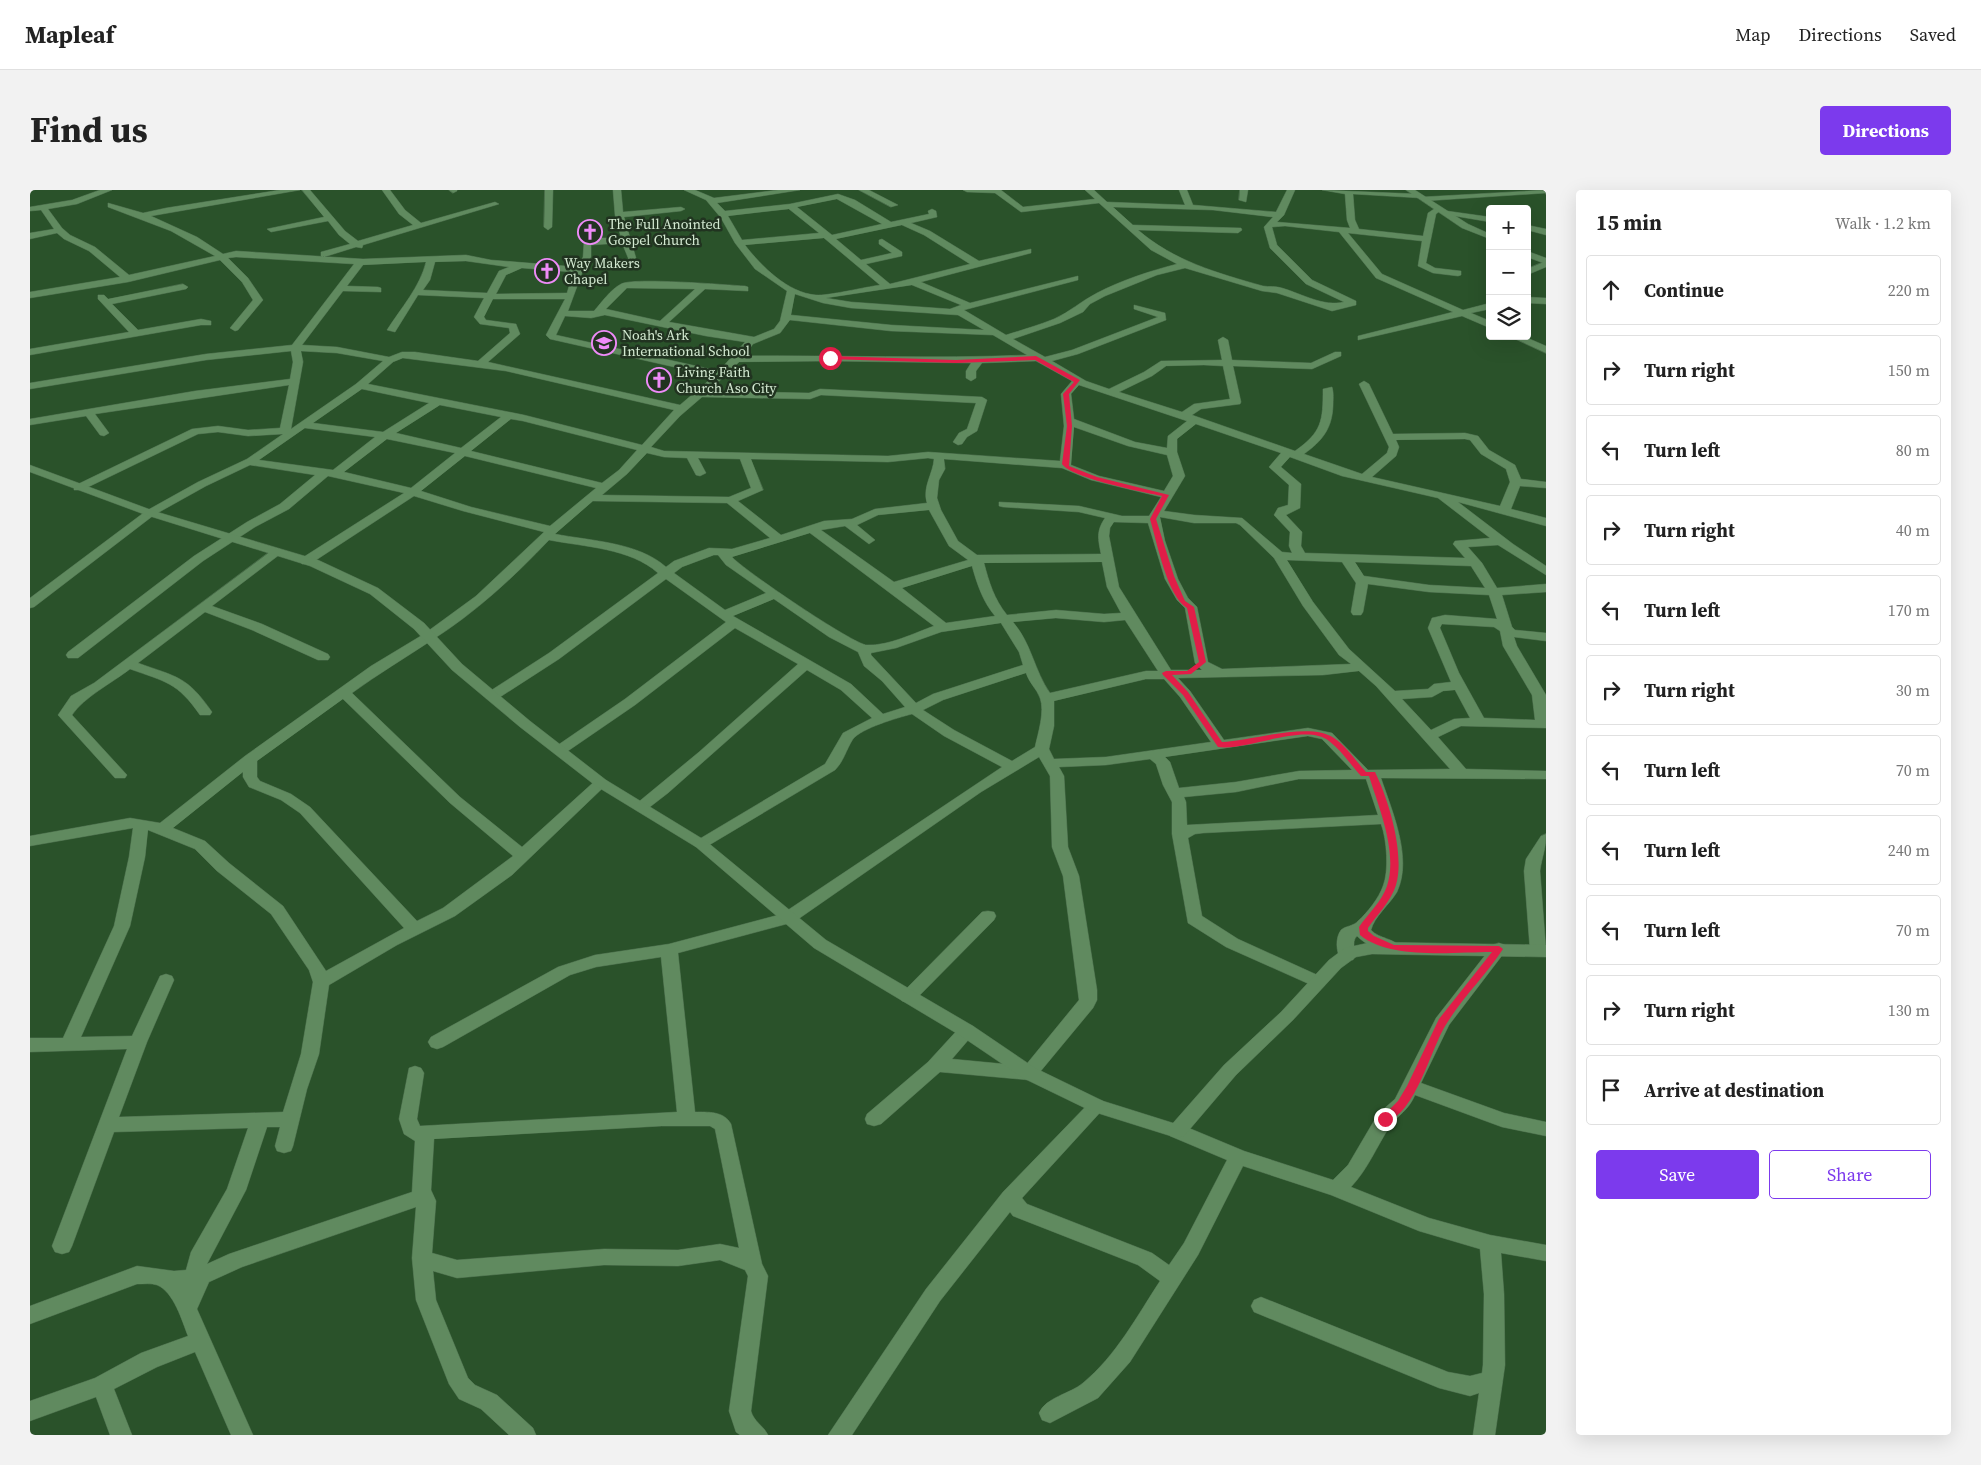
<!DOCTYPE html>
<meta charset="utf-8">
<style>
body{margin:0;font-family:"Source Serif 4",serif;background:#f2f2f2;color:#222}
.controls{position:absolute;right:15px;top:15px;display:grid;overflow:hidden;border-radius:5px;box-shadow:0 5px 20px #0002}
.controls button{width:45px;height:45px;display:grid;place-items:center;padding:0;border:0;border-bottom:1px solid #e0e0e0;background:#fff;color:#222;font:25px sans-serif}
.stop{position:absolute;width:15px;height:15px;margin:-11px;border:4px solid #e11d48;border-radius:50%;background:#fff}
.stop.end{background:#e11d48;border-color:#fff;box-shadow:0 1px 5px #0008}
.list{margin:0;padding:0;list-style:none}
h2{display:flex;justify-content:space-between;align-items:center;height:65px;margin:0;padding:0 20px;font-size:21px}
h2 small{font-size:16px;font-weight:400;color:#767676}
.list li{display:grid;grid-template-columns:32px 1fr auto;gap:15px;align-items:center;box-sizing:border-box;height:70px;margin:0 10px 10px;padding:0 10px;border:1px solid #e0e0e0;border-radius:5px}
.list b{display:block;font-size:19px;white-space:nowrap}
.list em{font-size:16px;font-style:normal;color:#767676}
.actions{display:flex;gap:10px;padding:15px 20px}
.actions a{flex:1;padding:11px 0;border:1px solid #7c3aed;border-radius:5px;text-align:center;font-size:18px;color:#7c3aed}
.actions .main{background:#7c3aed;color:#fff}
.icon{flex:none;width:28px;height:28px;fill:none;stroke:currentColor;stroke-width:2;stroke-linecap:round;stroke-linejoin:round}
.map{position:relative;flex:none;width:1516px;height:1245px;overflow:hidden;border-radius:5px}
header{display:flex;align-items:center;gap:30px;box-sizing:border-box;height:70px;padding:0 25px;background:#fff;border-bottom:1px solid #e0e0e0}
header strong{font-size:24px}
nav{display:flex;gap:28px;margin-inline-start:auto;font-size:18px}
.intro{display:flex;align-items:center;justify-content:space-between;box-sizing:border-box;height:120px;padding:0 30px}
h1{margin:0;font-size:35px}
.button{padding:12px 22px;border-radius:5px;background:#7c3aed;color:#fff;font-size:18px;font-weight:700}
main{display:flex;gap:30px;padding:0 30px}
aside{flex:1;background:#fff;border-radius:5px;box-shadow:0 5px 20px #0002}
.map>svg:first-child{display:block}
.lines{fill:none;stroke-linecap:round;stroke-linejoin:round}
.street-casing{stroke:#496c4a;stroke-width:1}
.secondary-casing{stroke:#496c4a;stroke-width:1}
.street{fill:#608a5f;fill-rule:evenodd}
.secondary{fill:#608a5f;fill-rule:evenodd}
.route{fill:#e11d48}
.labels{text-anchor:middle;stroke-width:5;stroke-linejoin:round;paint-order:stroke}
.far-poi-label{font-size:14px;fill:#d3e9d1;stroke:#213320;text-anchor:start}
</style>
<header>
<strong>Mapleaf</strong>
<nav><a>Map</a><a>Directions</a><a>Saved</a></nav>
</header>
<div class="intro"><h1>Find us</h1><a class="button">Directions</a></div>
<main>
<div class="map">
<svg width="1516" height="1245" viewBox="0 0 1516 1245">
<rect width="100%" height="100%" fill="#2a522a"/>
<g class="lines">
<defs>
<path id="street" d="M70,0H82L47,14L18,19L32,38L40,45L65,57L99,85L185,66L141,41L78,17V13L113,23L136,18L250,0H270L121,26L167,47L193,64L206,61L333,69L436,65L461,70L548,77L553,67L554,52L566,48H591L585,25L583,0H591L593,22L651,17L655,19L651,21L594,27L606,68L599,70L592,53L561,55V67L552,83L538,121H564C572,112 580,100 591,94C602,87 697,95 715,96L718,97V101L675,99L639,132L724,147L744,139L750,131L757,101L725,79L705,53L691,28L676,10L654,0H665L684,8L748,0H770L687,13L695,21L760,14L808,4L825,10L861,32L899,24L898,21L902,19L906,21L907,27L881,33L900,41L949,71L1001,59V63L891,92L940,113L1048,86V90L934,120L976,145C992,140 1009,135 1024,129C1040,122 1051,111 1067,103C1092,90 1120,81 1147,74L1121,60L1069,13L991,22L965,3L937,2L933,0H971L993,17L1065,9L1055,0H1064L1077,12L1155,15L1149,0H1157L1163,15L1246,22L1257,0H1265L1254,25L1247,32L1320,38L1317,30L1315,4L1292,0L1389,4L1392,7L1516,0V3L1394,11L1391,8L1323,4L1325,30L1329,39L1393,46L1398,23L1407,17L1410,20L1460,27V32L1413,24L1410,21L1406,24L1396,73L1405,78L1431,81V85L1428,86L1403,83L1388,76L1392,51L1318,43L1352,84L1433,120L1460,113V119L1441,123L1460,131V138L1432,126L1328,150V146L1423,122L1346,88L1309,42L1255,36L1242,37L1247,55L1282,90L1326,111V115L1302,121L1247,103L1232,101L1155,78L1127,85L1075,106L1060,114L1053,122L1030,133L983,149L1015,167L1042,160L1128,127L1104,119V115L1135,123L1136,130L1048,164L1022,171L1056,191L1079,199L1114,182L1131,171L1192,170L1188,150L1193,147L1198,150L1202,170L1281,173L1305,162H1311V166L1282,179L1203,176L1211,212L1210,214L1171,219L1162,225L1265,261C1292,242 1293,231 1293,199L1302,197C1304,203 1303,210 1303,216C1302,239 1292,251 1274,264L1332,284L1357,263L1359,257L1329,194L1334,191L1339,194L1363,244L1435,243L1448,246L1459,260L1485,275L1491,289L1516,292V298L1490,296L1481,319L1516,328V336L1428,312L1483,354L1516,376V385L1468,355L1438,357L1452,373L1467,398L1516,394V402L1472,405L1482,437L1485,440L1516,443V451L1484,447L1487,456L1516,505V538L1431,536L1408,547L1436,579L1516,581V589L1351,588C1362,621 1383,668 1367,702C1360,714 1344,727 1341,740C1349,749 1365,748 1371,758L1369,762C1356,766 1336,755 1327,746C1320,753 1328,762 1323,770H1311C1306,762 1305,748 1311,740C1315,736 1324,736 1328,731C1337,723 1349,708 1353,696C1359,681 1357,650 1351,634L1173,643L1165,644L1158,648L1172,726L1208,749L1294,788L1296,792L1294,796L1288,798L1196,757L1158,733L1142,644V612L1133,595L1126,574L1120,569L1076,575L1029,577L1034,586L1038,657L1049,686L1067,800V810L1063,818L1005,888L999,890L910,882L851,934L844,936L837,934L835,929L837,924L898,872L931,836L937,835L943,836L946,841L922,869L995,876L1049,810L1033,686L1022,657L1020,586L1009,567L951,602L764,732L648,763L665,922C678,922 694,921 701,934L732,1074L738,1086L721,1221C724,1232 733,1235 738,1245H710L706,1242L699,1221L718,1086L715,1080L690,1070L648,1076L574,1075L427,1088L403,1081L406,1110L438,1188L445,1195L467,1205L503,1238L506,1245H479L451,1219L429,1209L419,1194L386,1110L382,1068L386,1017L212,1077L179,1092L167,1119L223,1245H201L165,1162L127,1177L84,1199L102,1245H80L66,1207L0,1231V1211L65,1188L111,1163L158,1146C152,1131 144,1102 127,1095C121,1093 114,1094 107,1094L0,1134V1116L107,1076L144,1081L156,1080L161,1062L197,999L218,938L84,942L42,1056L39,1062L32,1064L25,1062L22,1056L97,859L0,862V848H33L84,736L99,667L103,638L0,656V646L100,628L130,633L215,566L341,476L394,444L446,406L514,342L433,321L384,306L280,374H272L270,371L272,368L374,303L298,286L259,319L225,337L173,371L48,468H38L36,465L38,462L164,366L217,332L250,314L285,285L220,275L176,296L124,325L4,417L0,418V408L116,321L168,292L217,269L253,244L218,246L188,242L168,244L52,300H44V296L162,239L188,236L218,240L250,238L259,195L65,224L79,243L74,246L70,245L56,226L0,235V229L165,201L260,189L263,172L261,161L176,170L0,199V193L176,164L262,155L324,74L206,67L198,68L218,88L233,110L208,140L205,141L200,138L223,110L212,92L190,70L98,92L0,108V102L90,87L59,61L34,49L27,43L0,49V43L24,39L11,20L0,21V17L42,10ZM807,9L852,34L802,45L767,17ZM1083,17L1183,20L1243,27L1234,37L1240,58L1276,94L1314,112C1294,117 1272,104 1252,98C1246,96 1239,97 1233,96C1187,83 1144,71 1108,40L1208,43L1212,40L1211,38L1103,35ZM759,19L789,43L712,50L698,26ZM872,35L894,45L940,74L860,94L836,74L872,66V62L852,49L849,50V54L862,63L831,70L806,49ZM794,48L850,95C835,97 798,106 786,105C758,103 731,76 715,55ZM436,71L479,77L469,81L457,103L393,100L400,90L405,72ZM396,72C390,97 371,118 357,140L365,142L388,105L454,108L444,127L450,134L479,138L480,143L448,171L385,162H372L359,167L307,157L272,155L313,101L351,102V98L348,97L317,96L333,75ZM492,78L542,82H543L537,103L466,104L476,85ZM882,95L931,115L920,119L821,112L796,108ZM597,98L665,99L630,131L576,119ZM765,104L793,113L821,118L928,125L954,140L861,135L761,125ZM463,109H535L516,145L520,149L684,186L650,215L458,172L490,144L486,134L456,130L454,127ZM575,125L676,146L715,152L689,181L526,145L535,126L561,128ZM760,130L861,141L963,145L997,165C903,169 808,165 714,166L723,154L750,143ZM271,161L307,163L353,171L326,194L261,239L273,172ZM373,168L476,181L644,220L612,255L494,225L338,194L363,172ZM800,171L941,173L936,181V188L941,191L946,188V181L952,173L1006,171L1042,191L1031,204L1034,236L1030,271L898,262L858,266L634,261L621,257L650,226L672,207L780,209L791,205L946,213L937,239L929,243L923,252L928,255L932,254L937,247L947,241L957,210L952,207L790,199L779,203L679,201L709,172ZM1174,175L1193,176L1200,209L1164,214L1152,222L1089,202L1122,186L1136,176ZM1049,195L1157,231L1138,246L1137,258L1105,252L1044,229L1041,204ZM332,199L399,213L353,242L283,233ZM410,215L471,227L431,258L366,243ZM481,229L493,231L607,260L589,280L572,293L441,261ZM1166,234L1251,263L1239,277L1259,295L1258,315L1248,318L1244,325L1260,342L1259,356L1262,363L1252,362L1212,328L1164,325L1134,321L1155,286L1147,262V249ZM1044,237L1098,256L1137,265L1143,286L1134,301L1069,286L1041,275ZM275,238L345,247L303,280L229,270ZM357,249L425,263L381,298L314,282ZM1435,249L1440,250L1451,264L1476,279L1480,292L1470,316L1342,287L1366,266L1369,257L1366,250ZM617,263L634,267L657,268L666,285L670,286L676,283L668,268L710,269L721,298L699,307L572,305L597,284ZM435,266L566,298L520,336L441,317L391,301ZM1260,267L1312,286L1408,308L1460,348L1425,351L1423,354L1435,368L1275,363L1271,356L1272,342L1256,325L1270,318L1271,294L1251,277ZM721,269L858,272L898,268L904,269C903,284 892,297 897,313L845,319L822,329L794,331L751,345L708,311L733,300ZM914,269L1032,278L1061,290L1131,307L1119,326H1092L1049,316L969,312V316L973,317L1049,322L1075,328C1066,341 1068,349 1071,364L947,365L928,351L911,320L907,308L909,290L915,279ZM563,311L697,313L740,348L702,359L679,358L644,371L636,377C608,352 561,351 525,344ZM899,320L919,356L938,370L864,392L791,340L815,336L839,354L845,350L827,335L848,325ZM1130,327L1164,333H1206L1210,335L1244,368L1273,416L1309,465L1321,474L1192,479L1178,472L1167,417L1158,408L1148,389L1135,351ZM1084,332L1118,333L1135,389L1147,410L1155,418L1165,473L1172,480H1141L1089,397L1079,346L1080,338ZM780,343L904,436C884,443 859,456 837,455C824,455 712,379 702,367ZM519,350C555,357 600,358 628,383L519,463L457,503L455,506L457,509H467L529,469L636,389L696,432L595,509L525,557L523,560L525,563H535L605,515L705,438L768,474L669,562L606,614L604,617L606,620H616L638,603L777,480L811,500L842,528L813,543L795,574L666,651L663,654L666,657H676L805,580C814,571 816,560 823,549C832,538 867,528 882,524L914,546L972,577L752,724L639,754L565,765L528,777L401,847L398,852L401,857L407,859L413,857L540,785L566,777L631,767L647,922L390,936L387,929L394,883L391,878L385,876L379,878L369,929L374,944L385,951L382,1002L199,1064L177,1074L216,1000L237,937H250L245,956L247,961L254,963L261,961L263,956L277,899L289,864L299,795L367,755L425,726L482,685L578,593L576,590H566L492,657L430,607L322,503C348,484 375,468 402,450C445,423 484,387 519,350ZM684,365H688L696,375L736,403L695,420L644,383L652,377ZM1257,370L1312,372L1326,393L1321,422L1323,425H1331L1333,422L1338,394L1399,402L1459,405L1467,429L1415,425L1402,428L1398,438L1421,492L1404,494L1398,499L1365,501L1319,459L1283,412ZM1072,372L1077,397L1091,423L1074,424L1026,420L977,425C964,409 959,392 954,373ZM1325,372L1441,376L1455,398L1399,395L1334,386ZM942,376C947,394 953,412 965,426L916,433L872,398ZM744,409L799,447L828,462L834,476L852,491L875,517L853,524L821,494L703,426ZM1026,428L1074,432L1095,430L1128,481H1116L1020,503C1004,480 1002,454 983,432ZM971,433L989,462L993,475L903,504L886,513L841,465V463L866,458L911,442ZM1412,434L1464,437L1470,441L1473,456L1502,505L1505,530L1454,528L1429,483L1410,438ZM1329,481L1346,496L1420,579L1338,580L1302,543L1278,538L1194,550L1160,501L1148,488L1293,485ZM996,483C999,493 1007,499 1010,508C1015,522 1008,543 1005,557L982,571L924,540L893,520L913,510ZM1116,489H1134L1150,507L1181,552L1076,567L1024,569L1019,559L1024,536V511ZM1425,500L1440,528L1424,529L1401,540L1372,509L1402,507L1413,501ZM313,509L420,613L483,666L413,718L387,731L280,617L261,604L230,591L227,587V571ZM1278,546L1292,549L1322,580L1269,581L1206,592L1149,598L1140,572L1135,567ZM213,582V587L219,597L251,610L270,623L374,738L296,781L253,716L199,673L175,651L143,638ZM1269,589H1336L1348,625L1157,635L1156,612L1154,607L1206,602ZM118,640L165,659L187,681L241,724L279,780L283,792L271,864L253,922L89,927L117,852L144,790L142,786L136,784L130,786L102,846L51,847L100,736L115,667ZM632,936H680L685,939L709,1058L690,1054L648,1060L574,1059L427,1070L402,1063L406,1011L401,1000L404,949Z
M272,0H280L315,41L328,51L383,35L369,24L352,0H360L375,20L391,33L465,12L469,14L333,55L332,58L326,57L294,67L291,66V62L320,54L309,45L298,31L241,42L237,39L294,27Z
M419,0H427V1L423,3Z
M515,0H523L522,37L518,40L514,37Z
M829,0H839L868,15L861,17Z
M1210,0H1218L1216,12L1209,10Z
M1497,35L1516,39V45L1497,40Z
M1516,71V77L1497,85V79Z
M153,94L158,97L156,99L82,114L108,140L171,129L181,131V135H171L0,165V159L99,142L68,109V105H74L78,109Z
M1497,107L1516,108V114L1497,113Z
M1479,146H1493L1516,156V163Z
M245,358L251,362L249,365L182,416L232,434L298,464L300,467L298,470H288L222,440L175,422L108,473C147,487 157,486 182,522L180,525H170C147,492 136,492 100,479C82,493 54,507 42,525L97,585L95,588H85L28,525L41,506L64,493Z
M1516,644C1516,660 1512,666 1510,681L1516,760L1514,764H1502L1500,760L1494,681L1496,669L1511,646Z
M958,721L964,722L966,726L964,730L884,811L878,813L872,811L869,807L872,803L952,722Z
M1469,753L1475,755L1477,759L1419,835L1391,893L1474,923L1516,932V946L1472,937L1385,905C1378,921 1369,924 1360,936C1347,956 1338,979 1321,997L1399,1028L1460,1045L1516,1055V1071L1471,1063L1474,1104L1475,1175L1465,1245H1443L1449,1203L1440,1206L1409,1198L1224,1122L1221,1116L1224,1110L1231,1107L1418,1182L1440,1186L1452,1183L1453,1175L1454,1104L1450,1059L1389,1041L1301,1005L1213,976L1168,1065L1100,1172L1068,1208L1020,1233L1012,1230L1009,1223C1016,1207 1040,1204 1053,1193C1086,1166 1107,1126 1130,1091L1108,1075L983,1026L980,1022L910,1111L822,1245H798L896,1099L973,1002L1061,911L1067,909L1073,911L1076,916L992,1008L997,1014L1122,1063L1139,1075L1154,1053L1197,970L1140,946L1138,941L1140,936L1147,934L1154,936L1214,961L1303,990L1318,975L1348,924L1365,909L1406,828L1463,755Z"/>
<path id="secondary" d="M1376,0H1385L1438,34L1460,44V49L1432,38Z
M1497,61L1516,68V74L1497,67Z
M0,275L124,321L288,370L348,398L394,433L432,474L500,531L576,590L676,651L796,750L943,836L1005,878L1073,911L1143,933L1194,875L1251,822L1299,770L1315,758L1342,752L1516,755V767L1342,764L1326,767L1311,778L1263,830L1206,885L1154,946L1147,948L1061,921L993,888L931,846L784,758L666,657L566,596L490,537L422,480L384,439L340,404L280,376L116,325L0,282Z"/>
</defs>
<use href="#street" class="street-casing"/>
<use href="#secondary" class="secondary-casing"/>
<use href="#street" class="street"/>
<use href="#secondary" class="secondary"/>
</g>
<path class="route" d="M800,166L926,170L1006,166L1050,190L1039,204L1042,236L1039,276L1067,287L1139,305L1126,329L1144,386L1155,411L1164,417L1176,472L1161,484L1142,485L1158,502L1192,552C1222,551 1280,531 1304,548C1316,556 1326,571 1336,582H1345C1359,610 1375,665 1366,695C1361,711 1347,725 1338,738V741L1344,746L1364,755L1469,756L1473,759C1456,785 1433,807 1417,833C1400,859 1387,922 1355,933L1350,929L1368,911L1377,896L1409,829L1462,762C1423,762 1360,770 1330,745L1329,737C1338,724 1352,711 1357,696C1368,662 1349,618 1339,586H1331C1321,575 1311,560 1299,551C1275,532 1218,561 1188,557L1153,505L1133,485L1132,483L1136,481H1157L1169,472L1157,418C1137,406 1127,352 1120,329L1132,306C1113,302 1041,288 1032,274L1037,236L1033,204L1044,192L1005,170L926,173L798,169Z"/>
<defs>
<symbol id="church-ring" viewBox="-11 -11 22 22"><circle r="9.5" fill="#213320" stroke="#ee8bf8" stroke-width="1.5"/><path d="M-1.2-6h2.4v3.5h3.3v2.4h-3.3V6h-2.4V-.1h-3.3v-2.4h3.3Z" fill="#ee8bf8"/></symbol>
<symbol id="school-ring" viewBox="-11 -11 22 22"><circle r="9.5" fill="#213320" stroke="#ee8bf8" stroke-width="1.5"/><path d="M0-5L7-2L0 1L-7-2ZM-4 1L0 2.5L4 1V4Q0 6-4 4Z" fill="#ee8bf8"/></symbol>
</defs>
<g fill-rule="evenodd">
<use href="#church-ring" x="546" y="28" width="28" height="28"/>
<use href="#church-ring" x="503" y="67" width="28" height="28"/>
<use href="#school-ring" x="560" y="139" width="28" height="28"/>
<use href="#church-ring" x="615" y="176" width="28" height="28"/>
</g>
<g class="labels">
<g class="far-poi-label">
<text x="578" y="39">The Full Anointed<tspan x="578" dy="16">Gospel Church</tspan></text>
<text x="534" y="78">Way Makers<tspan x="534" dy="16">Chapel</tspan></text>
<text x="592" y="150">Noah's Ark<tspan x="592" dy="16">International School</tspan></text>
<text x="646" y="187">Living Faith<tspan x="646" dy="16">Church Aso City</tspan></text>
</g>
</g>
</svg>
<div class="controls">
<button>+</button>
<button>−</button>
<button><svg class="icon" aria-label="layers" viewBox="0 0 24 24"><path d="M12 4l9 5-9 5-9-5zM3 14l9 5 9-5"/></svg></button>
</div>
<div class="stop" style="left:800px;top:168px"></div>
<div class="stop end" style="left:1355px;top:929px"></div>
</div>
<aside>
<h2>15 min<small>Walk · 1.2 km</small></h2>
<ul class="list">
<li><svg class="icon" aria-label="ahead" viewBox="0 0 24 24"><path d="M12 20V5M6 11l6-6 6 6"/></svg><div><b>Continue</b></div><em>220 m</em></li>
<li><svg class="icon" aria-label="right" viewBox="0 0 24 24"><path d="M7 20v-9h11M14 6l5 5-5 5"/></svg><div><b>Turn right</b></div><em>150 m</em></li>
<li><svg class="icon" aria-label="left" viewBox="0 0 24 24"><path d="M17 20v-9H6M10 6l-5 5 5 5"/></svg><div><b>Turn left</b></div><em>80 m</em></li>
<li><svg class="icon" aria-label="right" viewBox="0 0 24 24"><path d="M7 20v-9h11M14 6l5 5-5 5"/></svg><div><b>Turn right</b></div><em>40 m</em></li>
<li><svg class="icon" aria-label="left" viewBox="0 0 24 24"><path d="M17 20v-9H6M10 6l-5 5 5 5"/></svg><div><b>Turn left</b></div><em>170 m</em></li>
<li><svg class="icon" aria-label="right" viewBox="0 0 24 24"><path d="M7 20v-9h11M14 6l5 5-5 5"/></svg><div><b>Turn right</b></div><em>30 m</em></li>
<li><svg class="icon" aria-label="left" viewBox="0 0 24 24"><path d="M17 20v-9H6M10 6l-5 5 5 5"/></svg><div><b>Turn left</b></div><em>70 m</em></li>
<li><svg class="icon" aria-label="left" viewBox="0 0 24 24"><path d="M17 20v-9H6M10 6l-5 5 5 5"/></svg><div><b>Turn left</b></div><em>240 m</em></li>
<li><svg class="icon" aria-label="left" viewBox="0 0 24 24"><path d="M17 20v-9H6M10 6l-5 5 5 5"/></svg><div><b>Turn left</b></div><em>70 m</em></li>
<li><svg class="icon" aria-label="right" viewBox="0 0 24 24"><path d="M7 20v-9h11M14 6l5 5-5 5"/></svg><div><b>Turn right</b></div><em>130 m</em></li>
<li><svg class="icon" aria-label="arrive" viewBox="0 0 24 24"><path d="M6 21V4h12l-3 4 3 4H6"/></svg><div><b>Arrive at destination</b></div></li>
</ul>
<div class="actions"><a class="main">Save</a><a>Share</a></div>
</aside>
</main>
